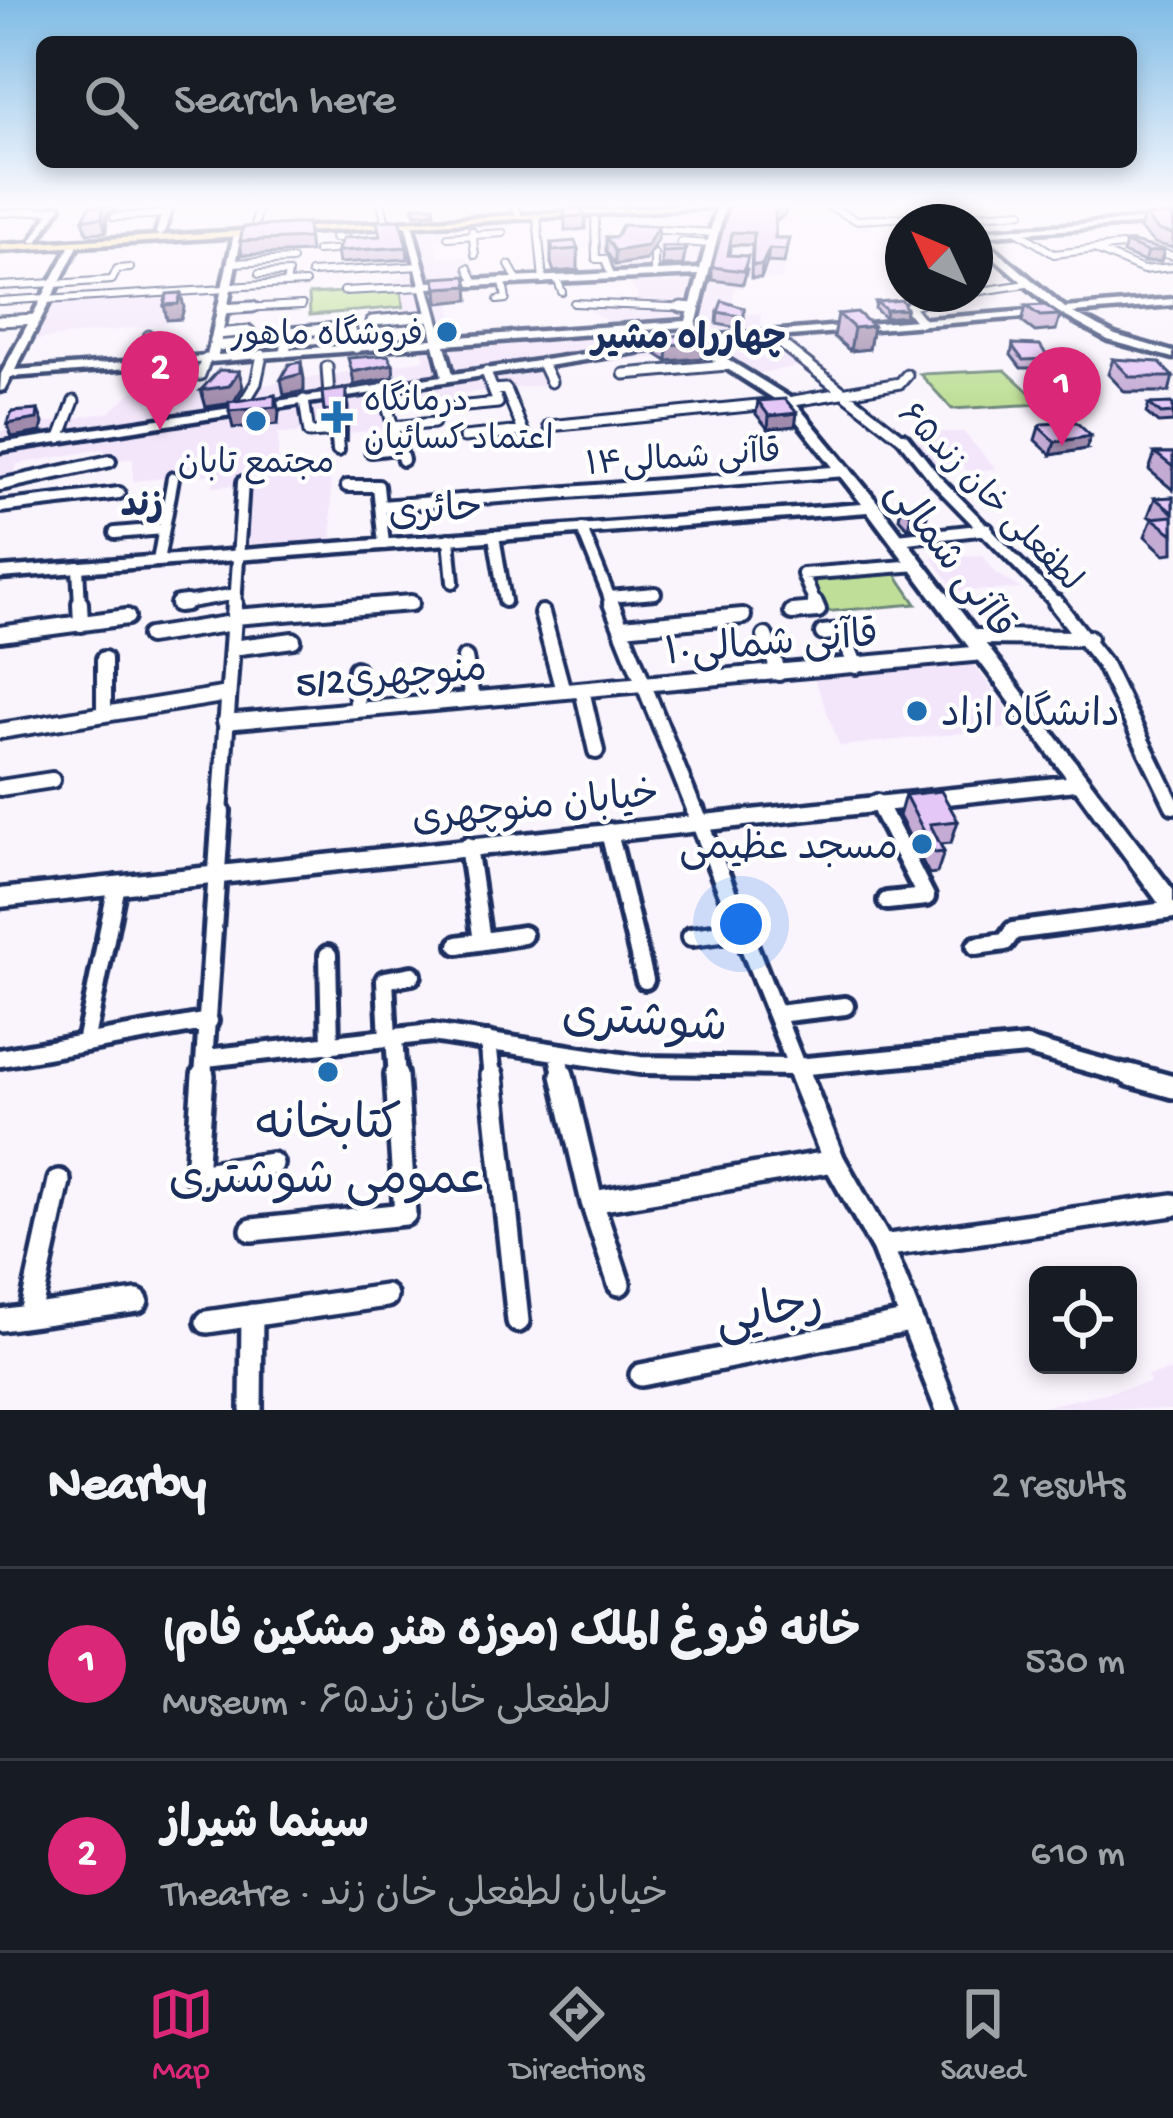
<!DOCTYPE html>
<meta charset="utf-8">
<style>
body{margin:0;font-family:"Gochi Hand","Playpen Sans Arabic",sans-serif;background:#242831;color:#f1f3f6}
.controls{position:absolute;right:36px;bottom:36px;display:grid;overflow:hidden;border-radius:18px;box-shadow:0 6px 18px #0003}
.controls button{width:108px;height:108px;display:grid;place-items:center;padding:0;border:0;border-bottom:3px solid #363941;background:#171b24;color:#f1f3f6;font:60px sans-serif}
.compass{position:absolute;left:885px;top:204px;width:108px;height:108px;border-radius:50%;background:#171b24;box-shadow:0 6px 18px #0003;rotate:314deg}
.you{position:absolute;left:741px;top:924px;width:42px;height:42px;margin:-30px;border:9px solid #fff;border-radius:50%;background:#1a73e8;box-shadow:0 0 0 18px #1a73e833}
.badge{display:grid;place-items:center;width:78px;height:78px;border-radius:50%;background:#db2777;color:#fff;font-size:39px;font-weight:700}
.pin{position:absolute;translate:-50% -99px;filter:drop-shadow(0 3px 6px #0008)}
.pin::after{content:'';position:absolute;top:63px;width:42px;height:36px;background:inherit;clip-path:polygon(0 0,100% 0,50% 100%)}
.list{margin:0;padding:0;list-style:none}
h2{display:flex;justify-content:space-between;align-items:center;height:156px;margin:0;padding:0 48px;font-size:51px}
h2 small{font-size:39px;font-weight:400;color:#9ea1a6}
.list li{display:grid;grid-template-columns:78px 1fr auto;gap:36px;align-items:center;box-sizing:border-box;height:192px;padding:0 48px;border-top:3px solid #363941}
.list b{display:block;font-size:45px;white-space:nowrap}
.list p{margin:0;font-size:39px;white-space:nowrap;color:#9ea1a6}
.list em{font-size:39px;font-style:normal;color:#9ea1a6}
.icon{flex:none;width:66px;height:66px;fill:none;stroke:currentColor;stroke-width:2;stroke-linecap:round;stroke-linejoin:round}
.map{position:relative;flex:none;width:1173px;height:1410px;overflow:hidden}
.search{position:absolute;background:#171b24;box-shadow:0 6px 18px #0003;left:36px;right:36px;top:36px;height:132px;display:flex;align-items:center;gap:30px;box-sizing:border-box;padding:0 42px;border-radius:18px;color:#9ea1a6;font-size:45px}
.sheet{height:540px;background:#171b24}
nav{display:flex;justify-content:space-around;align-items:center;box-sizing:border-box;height:168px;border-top:3px solid #363941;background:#171b24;font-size:33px;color:#9ea1a6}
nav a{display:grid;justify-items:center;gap:6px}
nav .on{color:#db2777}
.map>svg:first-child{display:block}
.built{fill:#f3e6fb}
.green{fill:#bfdf98;stroke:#6d877b;stroke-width:3}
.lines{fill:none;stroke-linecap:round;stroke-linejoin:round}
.street-far5-casing{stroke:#1b2f5e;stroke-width:10}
.street-far4-casing{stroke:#1b2f5e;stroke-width:15}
.street-far3-casing{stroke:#1b2f5e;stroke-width:18}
.street-far2-casing{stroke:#1b2f5e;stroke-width:22}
.street-far1-casing{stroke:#1b2f5e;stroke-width:26}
.street-casing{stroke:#1b2f5e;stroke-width:30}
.secondary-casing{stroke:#1b2f5e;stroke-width:9}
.primary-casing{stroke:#1b2f5e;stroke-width:9}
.street-far5{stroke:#fff;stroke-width:6}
.street-far4{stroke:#fff;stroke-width:9}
.street-far3{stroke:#fff;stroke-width:10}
.street-far2{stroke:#fff;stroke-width:14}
.street-far1{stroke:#fff;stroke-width:16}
.street{stroke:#fff;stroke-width:21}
.secondary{fill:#fff;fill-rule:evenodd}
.primary{fill:#fcde96;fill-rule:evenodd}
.wall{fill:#c4abd4;stroke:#1b2f5e;stroke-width:3}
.shaded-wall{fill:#a08bac;stroke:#1b2f5e;stroke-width:3}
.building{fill:#e4c7f6;stroke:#1b2f5e;stroke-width:3}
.poi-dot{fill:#1f6fb2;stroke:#fff;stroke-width:4.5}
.labels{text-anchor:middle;stroke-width:9;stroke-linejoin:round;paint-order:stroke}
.far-poi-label{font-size:33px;fill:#1b2f5e;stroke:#fff;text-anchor:end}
.far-street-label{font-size:33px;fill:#1b2f5e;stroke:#fff}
.far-neighbourhood-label{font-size:36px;font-weight:bold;fill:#1b2f5e;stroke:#fff}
.street-label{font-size:39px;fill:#1b2f5e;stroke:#fff}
.poi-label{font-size:39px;fill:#1b2f5e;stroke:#fff;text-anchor:start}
.near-street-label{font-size:48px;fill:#1b2f5e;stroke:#fff}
.near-poi-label{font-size:48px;fill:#1b2f5e;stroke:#fff}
</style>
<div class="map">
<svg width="1173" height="1410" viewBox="0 0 1173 1410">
<rect width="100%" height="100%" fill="#faf4fd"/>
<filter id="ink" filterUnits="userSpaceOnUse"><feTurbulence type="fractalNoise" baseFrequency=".00833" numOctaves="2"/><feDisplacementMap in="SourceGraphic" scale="24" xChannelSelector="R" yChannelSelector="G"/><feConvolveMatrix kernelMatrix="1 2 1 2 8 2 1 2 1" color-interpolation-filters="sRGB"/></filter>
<g filter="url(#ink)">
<path class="built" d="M737,211L794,215L789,225L766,224L769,250H789L781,280L745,277L743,288H735L732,306V313L761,314V329L806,365L749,375L732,365L678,370L661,357L623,360L617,355L546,366L554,384L454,394V400L391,408L393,428L350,433L349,442L338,443V432L278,433V477L330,472L332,543L241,550L238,485L213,487L214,475H195L133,481V458L106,462L104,449L17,464L12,484L0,486V431L110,412L135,389L251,387L425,360L417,330L407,331L401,290L395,289L393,279L404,278L399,260L339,263V249L405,245L418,231L442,229L444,237L434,239L439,257L465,256L476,282L466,283L469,300L449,303L459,339L594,328L609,323L590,310L598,309L597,304L632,305L638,295L627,279L612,274L606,259H596L599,235L680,240L685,232L670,230L674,222L697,219V213Z
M176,293L167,324L34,340L52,303L59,300Z
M918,432H963L996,469L967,471L962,465L927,463L909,439L922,438Z
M982,555L996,573L1021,589L956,591L931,557Z
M972,661L1019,727L840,746L812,673L830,671L833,676Z
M1173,1370V1410L1042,1407L1150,1383L1147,1376Z"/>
<path class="green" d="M401,289L403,307L310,315L309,294Z
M1005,370L1042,404L952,409L920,374Z
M893,570L916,604L822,612L807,576Z"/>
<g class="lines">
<defs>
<path id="street-far5" d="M382,206L385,220
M514,206L518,213
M829,206L856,220L944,215
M0,213L54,210
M114,217L166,214
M537,217L543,280
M947,217L1022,212
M595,220L596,259H605L611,276
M255,227L258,206
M644,229L715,233
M472,231L475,255
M1017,231L1054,254L1130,245L1173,256
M448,237L503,233
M334,238H346
M679,249L681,242L711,244
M317,251L334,250
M1098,251L1143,270L1173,267
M654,254V275
M231,263L292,260
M509,265L518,281
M468,268L475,283
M311,273L419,266
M259,274L288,273L286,284
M557,279L562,292
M54,284L112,280L117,269L130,268
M0,286L55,283
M226,287L305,283
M344,291L424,287
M975,292L1026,284
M45,300L226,289
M498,300L506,299L503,281
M0,301L47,298
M574,303L695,308
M221,309L302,305
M912,310L908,306L962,294"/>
<path id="street-far4" d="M681,307L695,308
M909,307L921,322
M221,309L253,307
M0,321L36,319
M372,321L431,316
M217,334L249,331
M769,334L905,441
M215,346L247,343
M285,352L289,332L350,327L356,348
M542,363L551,382
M143,364L149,336
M327,367L329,396
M624,374L727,365
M163,375H200L206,359
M382,388L397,441
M304,400L309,433L337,431L338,441
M456,407L498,403L486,372
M240,409L256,383L262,355
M549,426L788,402L900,383L907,375
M392,427L434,423
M464,437L523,431L506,389L493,390
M60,438L74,401"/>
<path id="street-far3" d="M337,438L338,450
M397,438L403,460
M903,438L937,481L1059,606
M371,451L396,448
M0,485L110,461
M347,486H378L384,544
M381,506L846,471
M0,507L119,493
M582,529L613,606
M115,533L163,529
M494,536L505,601
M449,539L453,582
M898,539L987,529
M158,561L173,478
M78,567L80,606
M609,597L655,593
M178,604L236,594
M235,606L243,482
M378,606L411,603
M816,606L803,574L918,565"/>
<path id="street-far2" d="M80,603L81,624
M611,603L696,814
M1056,603L1104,664L1173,806
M178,604L186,603
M792,612L818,610L815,603
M542,613L563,691
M234,617L411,603
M622,627L743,616
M823,633L841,631L856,666
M0,634L127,617
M149,636L233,623
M765,636L779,673
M972,637L1089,638
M232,648L293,640
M465,658L472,699
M104,659V714
M356,669L357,710
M582,690L596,751
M225,722L984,653
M0,731L228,694
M0,788L52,780
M877,802L883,814
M220,814L235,603"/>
<path id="street-far1" d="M695,811L801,1078
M882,811L926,897L887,901
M609,832L645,980
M468,846L482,941
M691,937L744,930
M458,945L523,935
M976,946L1005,942L1013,931L1173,910
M328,955L330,1046
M777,1014L845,1006
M394,1037L397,1078
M388,1039L385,980L412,975
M488,1041L492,1078
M85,1043L117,885
M558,1056L563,1078
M0,1058L209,1021
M206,1058L432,1033L640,1065L796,1067L1026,1046L1140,1078
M203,1078L221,811"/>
<path id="street" d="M203,1075L196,1175L272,1164
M492,1075L518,1321
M562,1075L592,1202L619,1284
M800,1075L834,1161L882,1246L947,1410
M1130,1075L1173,1087
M592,1202L834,1161
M252,1230L405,1214L396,1075
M882,1246L1173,1205
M30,1314L59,1181
M0,1320L137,1301
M207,1322L386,1296
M641,1375L910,1321
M251,1410L252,1315"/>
<path id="secondary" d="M53,206H61L37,242H31Z
M164,206H172L164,233L160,236L156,233Z
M606,206H615L616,207L612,209Z
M717,206H725L696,325L700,329L694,332L693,338L1053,309L975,241V231L1173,218V222L980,236L1065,308L1173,299V305L1073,313L1115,335L1173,352V358L1108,340L1061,314L701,343L792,399L879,504L1173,890V915L1165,912L1076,790L0,907V889L1066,777L868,512L0,578V568L862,504L784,405L688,344L0,451V443L442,376L434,345L11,377L4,390L0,391L1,374L72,242L79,244L15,370L207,356L234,234L238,231L242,234L218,355L433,339L405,222L412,224L428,282L700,269ZM699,275L686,321L443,338L429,288ZM685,327L682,339L453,374L445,345Z
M926,206H935L959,222H949Z"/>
<path id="primary" d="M677,206H727L0,251V245Z"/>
</defs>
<use href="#street-far5" class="street-far5-casing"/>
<use href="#street-far4" class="street-far4-casing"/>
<use href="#street-far3" class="street-far3-casing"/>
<use href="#street-far2" class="street-far2-casing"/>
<use href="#street-far1" class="street-far1-casing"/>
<use href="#street" class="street-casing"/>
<use href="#secondary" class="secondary-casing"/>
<use href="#primary" class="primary-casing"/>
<use href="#street-far5" class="street-far5"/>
<use href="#street-far4" class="street-far4"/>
<use href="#street-far3" class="street-far3"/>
<use href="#street-far2" class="street-far2"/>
<use href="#street-far1" class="street-far1"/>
<use href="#street" class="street"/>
<use href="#secondary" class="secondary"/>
<use href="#primary" class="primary"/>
</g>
<path class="wall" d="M90,206H116L117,208L107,215L106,232L87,233L83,219Z
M413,206H434L435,213L415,214Z
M729,206H786L785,214L775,222V238H789L784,263L767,262L761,278H751L752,245H731L729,255L747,269L743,284L712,280V267Z
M565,209L585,216V229L565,231Z
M1173,214V248L1154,243L1140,229L1144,216Z
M307,223L310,252L242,255L240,241Z
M658,226V239L646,260L615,265L606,251V237H616Z
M551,243L578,249V270L554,272L551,263Z
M1126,243L1164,250L1161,261L1144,262L1123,253Z
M407,247L408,259L339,263L337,251Z
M662,247H686L683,265L662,266Z
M876,302L905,316L885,318L875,309Z
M1026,306L1060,315L1056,330L1035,332L1022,322Z
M744,308L743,329L717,324L718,312Z
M838,314L873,326L869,349L850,351L834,337Z
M656,338L702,358L667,361L656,354Z
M1013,344L1093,373L1089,385L1060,387L1043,370L1044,368H1021L1011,355Z
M1113,359L1173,376L1169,392H1125L1108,374Z
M322,392L348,401L347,442L344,425L326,423Z
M758,401L797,413L795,426L768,429L756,414Z
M1149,404L1173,405V422L1158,423L1146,413Z
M1039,427L1086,449L1051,455L1035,440Z
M1155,453H1173V490L1149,470Z
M1173,497V553L1164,554L1145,536L1152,519L1148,516L1155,498Z
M902,503L928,510L925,524L908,528L899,518Z
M905,795L958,821L951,843L940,844L944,852L937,873L929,874L899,816Z"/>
<path class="shaded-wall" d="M103,206H116L117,208L107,215L106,232L102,218Z
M781,206H786L785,214L774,223L775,211Z
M658,226V239L646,260L615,265V251Z
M769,249L767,262L761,278L762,265Z
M1164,250L1161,261L1144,262L1148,252Z
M468,286L469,300L438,303L437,288Z
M181,293L184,308L181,319L167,320L164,305Z
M906,309L905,316L885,318L886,310Z
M873,326L869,349L850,351L854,328Z
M703,342L702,358L667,361L668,345Z
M301,362L304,379V391L284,395L281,379Z
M393,364L394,377L354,385L352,372Z
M239,371L243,387L233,403L206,407L201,390Z
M346,389L348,401L347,442L345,429Z
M275,395L279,412L278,424L233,428L229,411Z
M38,410L43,423L41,432L12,437L7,424Z
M797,413L795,426L768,429L769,416Z
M1091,436L1086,449L1051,455L1055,442Z
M928,510L925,524L908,528L911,514Z"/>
<path class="building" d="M90,206H103L102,218L83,219Z
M729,206H781L775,211V238H789L786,250L769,249L762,265H752L754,233L732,232L728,255L748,256L744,271L712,267Z
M579,207L585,216L564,217L565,209Z
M1173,214V234L1158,230L1144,216Z
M400,220L407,247L337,251L343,238L380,236L377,221Z
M307,223L308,238L240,241L243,227Z
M622,225L658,226L647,246L615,251L606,237H616Z
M575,241L578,249L553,251L551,243Z
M1133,242L1164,250L1148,252L1126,243Z
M662,247H686L684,251L662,252Z
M466,276L468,286L437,288L434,278Z
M181,293L178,304L164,305L167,294Z
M902,300L906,309L886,310L876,302Z
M722,301L744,308V317L718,312Z
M1045,305L1060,315L1040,316L1026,306Z
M857,312L873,326L854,328L838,314Z
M690,334L703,342L668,345L656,338Z
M1013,344L1040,345L1049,359L1023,360L1013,347Z
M388,355L393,364L352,372L348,358Z
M1047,358H1079L1093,373L1064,374Z
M1113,359L1159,362L1173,377H1130Z
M301,362V374L281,379L289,364Z
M219,370L239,371L229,386L201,390Z
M346,389L345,429L342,412L324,410L322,392Z
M275,395V407L229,411V402Z
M785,399L797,413L769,416L758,401Z
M1171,403L1173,405V413L1161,414L1149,404Z
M38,410L37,419L7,424L12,412Z
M1076,422L1091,436L1055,442L1039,427L1042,424Z
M1155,453H1173V467Z
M1173,497V513L1155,498Z
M921,502L928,510L911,514L902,503Z
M1173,516V534L1152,518Z
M941,791L958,821L930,824L944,852L935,853L905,795Z"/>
</g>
<linearGradient id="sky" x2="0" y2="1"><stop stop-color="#7ebbe5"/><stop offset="0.51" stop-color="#fdfafe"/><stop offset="1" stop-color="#fdfafe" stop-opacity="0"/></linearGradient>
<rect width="1173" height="403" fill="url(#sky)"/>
<g class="poi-dot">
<circle cx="447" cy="332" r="12"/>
<path d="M331 399h12v12h12v12h-12v12h-12v-12h-12v-12h12z"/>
<circle cx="256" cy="421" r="12"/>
<circle cx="917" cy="711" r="12"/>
<circle cx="922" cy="844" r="12"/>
<circle cx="328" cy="1072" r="12"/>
</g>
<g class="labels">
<g class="far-poi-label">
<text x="423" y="344">فروشگاه ماهور</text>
<text x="364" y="410" text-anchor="start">درمانگاه<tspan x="364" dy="38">اعتماد کسائیان</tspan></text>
<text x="256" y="472" text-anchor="middle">مجتمع تابان</text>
</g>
<g class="far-street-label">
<text transform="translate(683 455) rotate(-4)" y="12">قاآنی شمالی۱۴</text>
<text transform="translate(992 495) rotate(46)" y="12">لطفعلی خان زند۶۵</text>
</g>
<g class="far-neighbourhood-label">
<text x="689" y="348">چهارراه مشیر</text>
<text x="142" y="515">زند</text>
</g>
<g class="street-label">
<text transform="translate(435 507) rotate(-4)" y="14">حائری</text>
<text transform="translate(953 557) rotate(53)" y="14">قاآنی شمالی</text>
<text transform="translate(771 640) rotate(-5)" y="14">قاآنی شمالی۱۰</text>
<text transform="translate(391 673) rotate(-5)" y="14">5/2منوچهری</text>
<text transform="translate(535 803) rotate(-6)" y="14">خیابان منوچهری</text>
</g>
<g class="poi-label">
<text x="941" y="725">دانشگاه ازاد</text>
<text x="898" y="858" text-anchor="end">مسجد عظیمی</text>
</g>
<g class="near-street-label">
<text transform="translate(645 1017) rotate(4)" y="17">شوشتری</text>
<text transform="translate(768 1307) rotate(-11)" y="17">رجایی</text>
</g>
<g class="near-poi-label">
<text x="328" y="1137">کتابخانه<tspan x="328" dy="55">عمومی شوشتری</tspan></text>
</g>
</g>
</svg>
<div class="controls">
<button><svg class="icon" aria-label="locate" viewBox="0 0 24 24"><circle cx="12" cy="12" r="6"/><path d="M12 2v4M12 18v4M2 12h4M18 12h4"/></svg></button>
</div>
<svg class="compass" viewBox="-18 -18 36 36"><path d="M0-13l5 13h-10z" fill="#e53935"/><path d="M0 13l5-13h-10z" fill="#9ea1a6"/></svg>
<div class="you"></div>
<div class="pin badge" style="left:1062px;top:446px">1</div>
<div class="pin badge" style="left:160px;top:430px">2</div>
<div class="search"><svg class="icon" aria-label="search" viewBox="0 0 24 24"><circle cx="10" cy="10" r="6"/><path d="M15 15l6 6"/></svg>Search here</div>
</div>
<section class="sheet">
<h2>Nearby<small>2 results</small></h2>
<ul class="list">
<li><span class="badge">1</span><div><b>خانه فروغ الملک (موزه هنر مشکین فام)</b><p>Museum · لطفعلی خان زند۶۵</p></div><em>530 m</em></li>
<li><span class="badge">2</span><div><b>سینما شیراز</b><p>Theatre · خیابان لطفعلی خان زند</p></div><em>610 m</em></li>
</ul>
</section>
<nav>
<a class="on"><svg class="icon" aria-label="map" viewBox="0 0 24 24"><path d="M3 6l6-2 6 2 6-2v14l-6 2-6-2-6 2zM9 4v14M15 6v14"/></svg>Map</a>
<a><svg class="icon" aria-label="directions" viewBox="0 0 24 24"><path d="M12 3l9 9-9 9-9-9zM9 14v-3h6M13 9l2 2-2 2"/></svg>Directions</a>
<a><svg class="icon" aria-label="saved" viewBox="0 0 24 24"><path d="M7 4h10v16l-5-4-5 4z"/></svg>Saved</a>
</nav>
